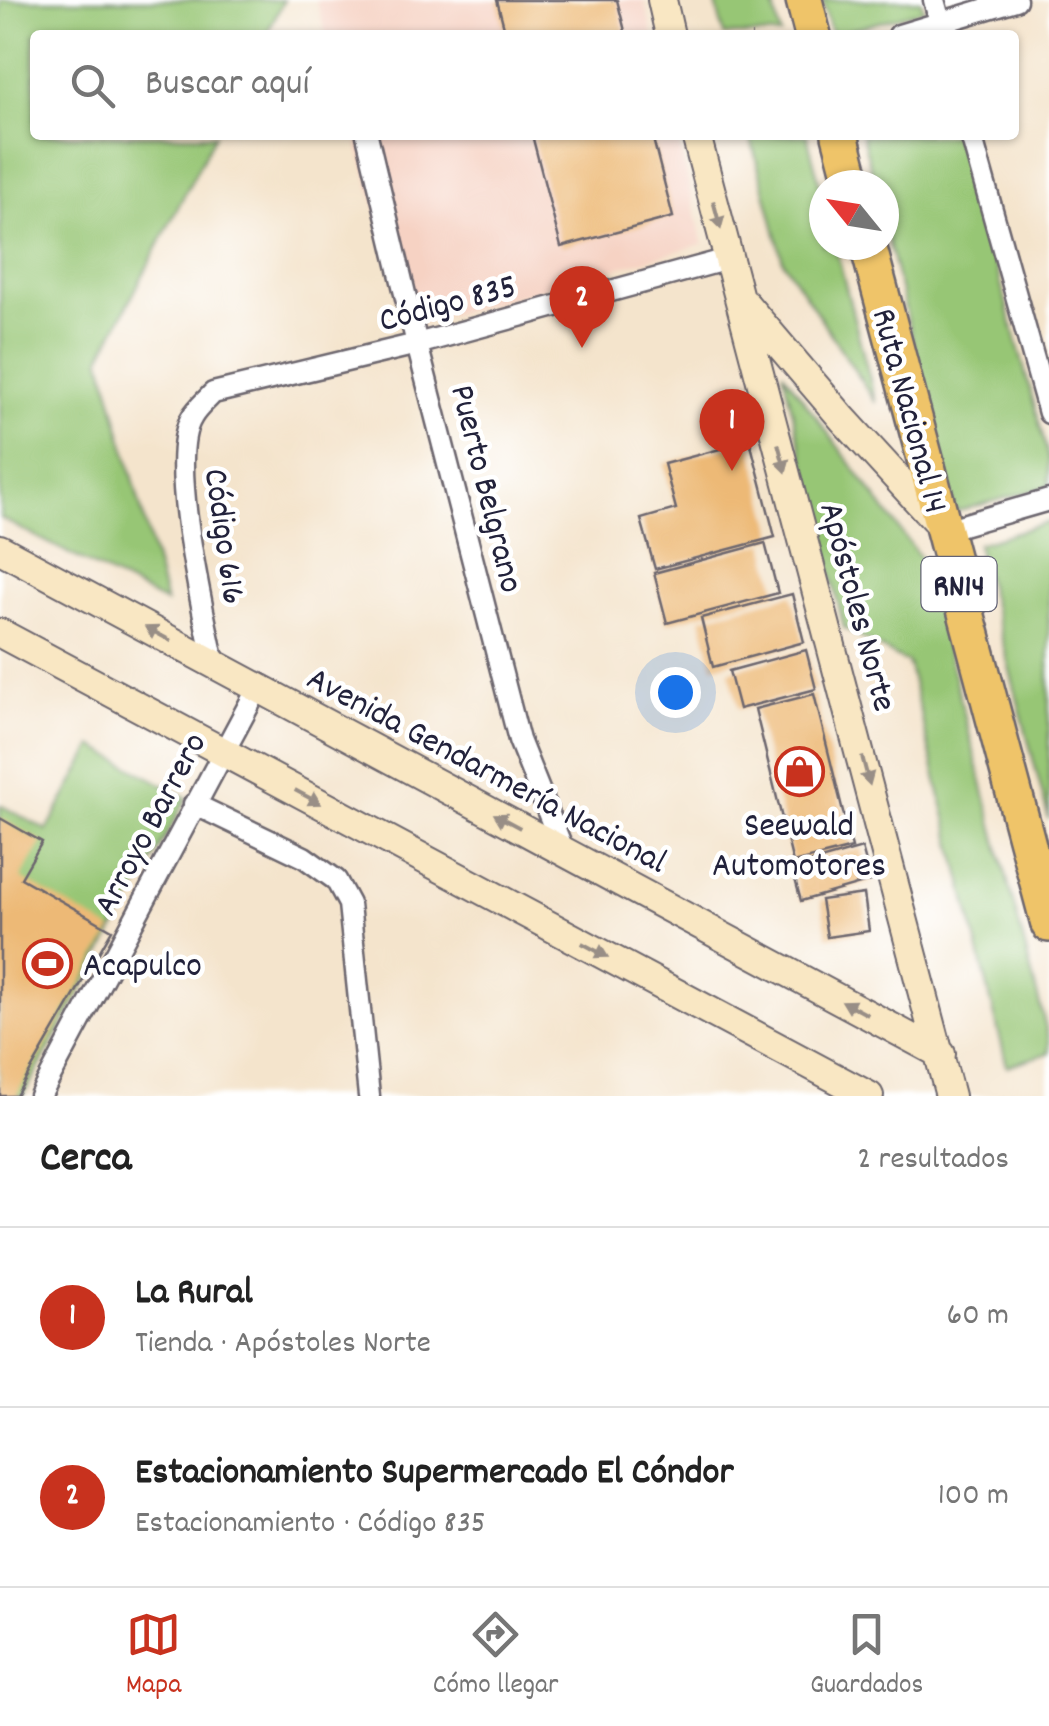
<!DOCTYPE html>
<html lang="es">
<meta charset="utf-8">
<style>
body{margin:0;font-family:Dekko,sans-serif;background:#f2f2f2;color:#222}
.compass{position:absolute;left:809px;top:170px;width:90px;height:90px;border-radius:50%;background:#fff;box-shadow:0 2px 8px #0004;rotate:300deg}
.you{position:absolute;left:675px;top:692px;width:35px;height:35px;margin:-25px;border:8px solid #fff;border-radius:50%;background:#1a73e8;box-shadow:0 0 0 15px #1a73e833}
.badge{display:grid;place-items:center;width:65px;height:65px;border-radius:50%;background:#c8321e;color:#fff;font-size:32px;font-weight:700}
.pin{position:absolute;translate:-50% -82px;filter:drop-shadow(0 2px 5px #0008)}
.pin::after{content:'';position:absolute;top:52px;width:35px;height:30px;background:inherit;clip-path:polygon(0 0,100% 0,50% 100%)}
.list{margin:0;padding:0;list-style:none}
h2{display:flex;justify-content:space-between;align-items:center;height:130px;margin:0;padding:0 40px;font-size:42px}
h2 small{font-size:32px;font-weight:400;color:#767676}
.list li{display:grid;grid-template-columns:65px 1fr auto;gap:30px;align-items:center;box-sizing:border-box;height:180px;padding:0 40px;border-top:2px solid #e0e0e0}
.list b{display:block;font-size:38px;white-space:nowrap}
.list p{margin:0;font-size:32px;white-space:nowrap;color:#767676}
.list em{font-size:32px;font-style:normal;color:#767676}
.icon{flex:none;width:55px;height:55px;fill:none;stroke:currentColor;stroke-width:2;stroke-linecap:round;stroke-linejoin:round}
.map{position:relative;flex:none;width:1049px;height:1096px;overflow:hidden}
.search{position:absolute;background:#fff;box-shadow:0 2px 8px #0004;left:30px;right:30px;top:30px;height:110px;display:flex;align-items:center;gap:25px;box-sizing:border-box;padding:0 35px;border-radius:10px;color:#767676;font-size:38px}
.sheet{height:490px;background:#fff}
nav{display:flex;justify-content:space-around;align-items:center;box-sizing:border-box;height:140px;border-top:2px solid #e0e0e0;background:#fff;font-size:28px;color:#767676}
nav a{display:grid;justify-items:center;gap:5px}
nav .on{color:#c8321e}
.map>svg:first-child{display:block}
.built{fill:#f6d2c3}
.green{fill:#97c675;stroke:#5c7458;stroke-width:2.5}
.building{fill:#edb976}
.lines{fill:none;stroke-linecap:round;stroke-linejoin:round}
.street-casing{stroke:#6c666e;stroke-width:25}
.secondary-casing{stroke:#6c666e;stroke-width:32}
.highway-casing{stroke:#6c666e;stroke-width:40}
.path{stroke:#6c666e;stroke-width:4;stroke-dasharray:2.5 8;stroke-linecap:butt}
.street{stroke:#fff;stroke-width:20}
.secondary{stroke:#f9e7c3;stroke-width:28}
.highway{stroke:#efc469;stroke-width:35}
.oneway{fill:#988e86}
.labels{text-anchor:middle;stroke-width:9;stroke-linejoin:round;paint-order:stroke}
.shield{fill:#fff;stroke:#646476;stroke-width:2.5}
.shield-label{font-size:32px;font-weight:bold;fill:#22223b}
.street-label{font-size:35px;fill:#22223b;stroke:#fff}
.poi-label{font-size:35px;fill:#22223b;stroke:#fff}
</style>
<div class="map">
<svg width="1049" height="1096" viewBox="0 0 1049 1096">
<rect width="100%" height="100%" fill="#fff"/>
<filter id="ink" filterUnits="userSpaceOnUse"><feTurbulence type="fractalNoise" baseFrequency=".01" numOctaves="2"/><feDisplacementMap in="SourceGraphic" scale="20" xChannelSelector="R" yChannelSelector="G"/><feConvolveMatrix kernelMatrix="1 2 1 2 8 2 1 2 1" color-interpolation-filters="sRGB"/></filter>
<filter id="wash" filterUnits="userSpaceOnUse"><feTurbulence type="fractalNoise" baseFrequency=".0048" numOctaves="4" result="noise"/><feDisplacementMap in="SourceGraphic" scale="40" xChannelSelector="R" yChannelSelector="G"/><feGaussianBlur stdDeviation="2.25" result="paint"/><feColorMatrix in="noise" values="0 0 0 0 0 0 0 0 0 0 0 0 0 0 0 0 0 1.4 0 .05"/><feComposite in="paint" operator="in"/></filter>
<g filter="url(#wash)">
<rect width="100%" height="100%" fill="#f4e4cc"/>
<path class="built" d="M316,0H644L653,35H326Z
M355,135H677L703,244L410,326Z"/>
<path class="green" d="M0,0H284L266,35H35V135H215L101,357L166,603L0,518Z
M715,0H772L781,35H724Z
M822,0H921L924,10L832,35Z
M750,135H807L824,201V245H835L876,403L783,261Z
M862,135H960L1049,459V486L955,512L884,224V185H875Z
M783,372L925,564L1049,1040V1053L1007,1066L908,663L844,628Z
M1049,522V820L977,544Z
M93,746L187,798L23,1096H0V805L47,830Z"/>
<g id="blocks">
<path class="building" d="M497,0H617L626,35H506Z
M532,135H652L673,217L561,247Z
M750,441L775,537L655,569L641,519L676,509L664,464Z
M765,543L778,593L667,623L654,573Z
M792,594L804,642L713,667L701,618Z
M806,650L816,689L739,709L729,671Z
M814,694L852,848L793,863L755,709Z
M0,818L42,842L21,878L112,930L16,1096H0Z
M862,848L871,881L801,901L792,868Z
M864,894L869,931L827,937L821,900Z"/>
</g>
</g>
<g filter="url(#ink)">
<use href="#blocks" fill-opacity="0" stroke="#6c666e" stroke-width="2.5"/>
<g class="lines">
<defs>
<path id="street" d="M934,0L943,33
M899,35L1016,0
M367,135L417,344L519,740L564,852
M971,135L1049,413
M945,530L1049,500
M214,664C204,613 166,457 192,417C197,408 206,401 213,393L417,344L728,259
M194,804L304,857L336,880L349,904L369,1096
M40,1096L258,688"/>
<path id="secondary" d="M662,0L670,35
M696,135L950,1096
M746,305L843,419L942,527
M0,549L941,1054
M0,633L869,1096"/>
<path id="highway" d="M804,0L813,35
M840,135L853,185
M868,245L1049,924"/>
</defs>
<use href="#street" class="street-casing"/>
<use href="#secondary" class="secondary-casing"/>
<use href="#highway" class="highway-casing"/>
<path class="path" d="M751,35H752"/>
<use href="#street" class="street"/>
<use href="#secondary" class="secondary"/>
<use href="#highway" class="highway"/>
</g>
<defs><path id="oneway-solid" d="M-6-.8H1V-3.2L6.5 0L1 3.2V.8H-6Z" transform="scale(2.5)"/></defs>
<g class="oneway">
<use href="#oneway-solid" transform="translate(717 215) rotate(75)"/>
<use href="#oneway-solid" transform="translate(782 458) rotate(75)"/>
<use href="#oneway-solid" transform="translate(158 634) rotate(-152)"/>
<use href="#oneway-solid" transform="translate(866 771) rotate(75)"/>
<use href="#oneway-solid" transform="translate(308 797) rotate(28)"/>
<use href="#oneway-solid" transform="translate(507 821) rotate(-152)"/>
<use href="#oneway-solid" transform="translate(595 950) rotate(28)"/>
<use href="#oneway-solid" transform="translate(855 1008) rotate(-152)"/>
</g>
</g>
<defs>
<symbol id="shop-ring" viewBox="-11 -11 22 22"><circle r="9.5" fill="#fff" stroke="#c8321e" stroke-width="1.5"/><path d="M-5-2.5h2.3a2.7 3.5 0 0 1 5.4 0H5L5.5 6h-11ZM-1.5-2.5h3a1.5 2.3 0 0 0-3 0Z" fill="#c8321e"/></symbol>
<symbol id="stadium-ring" viewBox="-11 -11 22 22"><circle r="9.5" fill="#fff" stroke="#c8321e" stroke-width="1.5"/><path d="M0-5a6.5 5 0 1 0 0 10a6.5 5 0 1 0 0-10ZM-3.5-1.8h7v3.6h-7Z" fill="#c8321e"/></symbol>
</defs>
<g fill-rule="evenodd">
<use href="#shop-ring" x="772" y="744" width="55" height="55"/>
<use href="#stadium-ring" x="20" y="936" width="55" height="55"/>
</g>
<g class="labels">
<rect class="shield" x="921.5" y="557" width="75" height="54" rx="8"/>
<g class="shield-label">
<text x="959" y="595">RN14</text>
</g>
<g class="street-label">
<text transform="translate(447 301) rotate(-15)" y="12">Código 835</text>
<text transform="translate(912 410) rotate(75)" y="12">Ruta Nacional 14</text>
<text transform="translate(489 488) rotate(76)" y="12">Puerto Belgrano</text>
<text transform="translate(227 536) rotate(82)" y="12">Código 616</text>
<text transform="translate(860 606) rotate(75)" y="12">Apóstoles Norte</text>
<text transform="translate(488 768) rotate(28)" y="12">Avenida Gendarmería Nacional</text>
<text transform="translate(148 823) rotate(-62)" y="12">Arroyo Barrero</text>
</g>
<g class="poi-label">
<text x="799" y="835">Seewald<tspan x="799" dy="40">Automotores</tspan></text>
<text x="83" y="975" text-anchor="start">Acapulco</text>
</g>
</g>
</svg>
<svg class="compass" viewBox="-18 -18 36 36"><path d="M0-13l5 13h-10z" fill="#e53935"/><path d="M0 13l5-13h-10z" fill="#767676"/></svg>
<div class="you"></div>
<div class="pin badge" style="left:732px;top:471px">1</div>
<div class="pin badge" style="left:582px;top:348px">2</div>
<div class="search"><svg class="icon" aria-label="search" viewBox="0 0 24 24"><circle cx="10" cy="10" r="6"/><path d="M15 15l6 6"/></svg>Buscar aquí</div>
</div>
<section class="sheet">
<h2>Cerca<small>2 resultados</small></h2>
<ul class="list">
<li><span class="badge">1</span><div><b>La Rural</b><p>Tienda · Apóstoles Norte</p></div><em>60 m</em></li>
<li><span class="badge">2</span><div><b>Estacionamiento Supermercado El Cóndor</b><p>Estacionamiento · Código 835</p></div><em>100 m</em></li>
</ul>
</section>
<nav>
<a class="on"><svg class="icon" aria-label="map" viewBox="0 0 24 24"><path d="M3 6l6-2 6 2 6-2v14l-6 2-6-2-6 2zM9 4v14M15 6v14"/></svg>Mapa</a>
<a><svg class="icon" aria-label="directions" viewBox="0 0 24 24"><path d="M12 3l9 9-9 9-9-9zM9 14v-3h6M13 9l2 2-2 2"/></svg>Cómo llegar</a>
<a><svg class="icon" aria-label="saved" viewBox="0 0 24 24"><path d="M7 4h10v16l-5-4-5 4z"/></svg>Guardados</a>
</nav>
